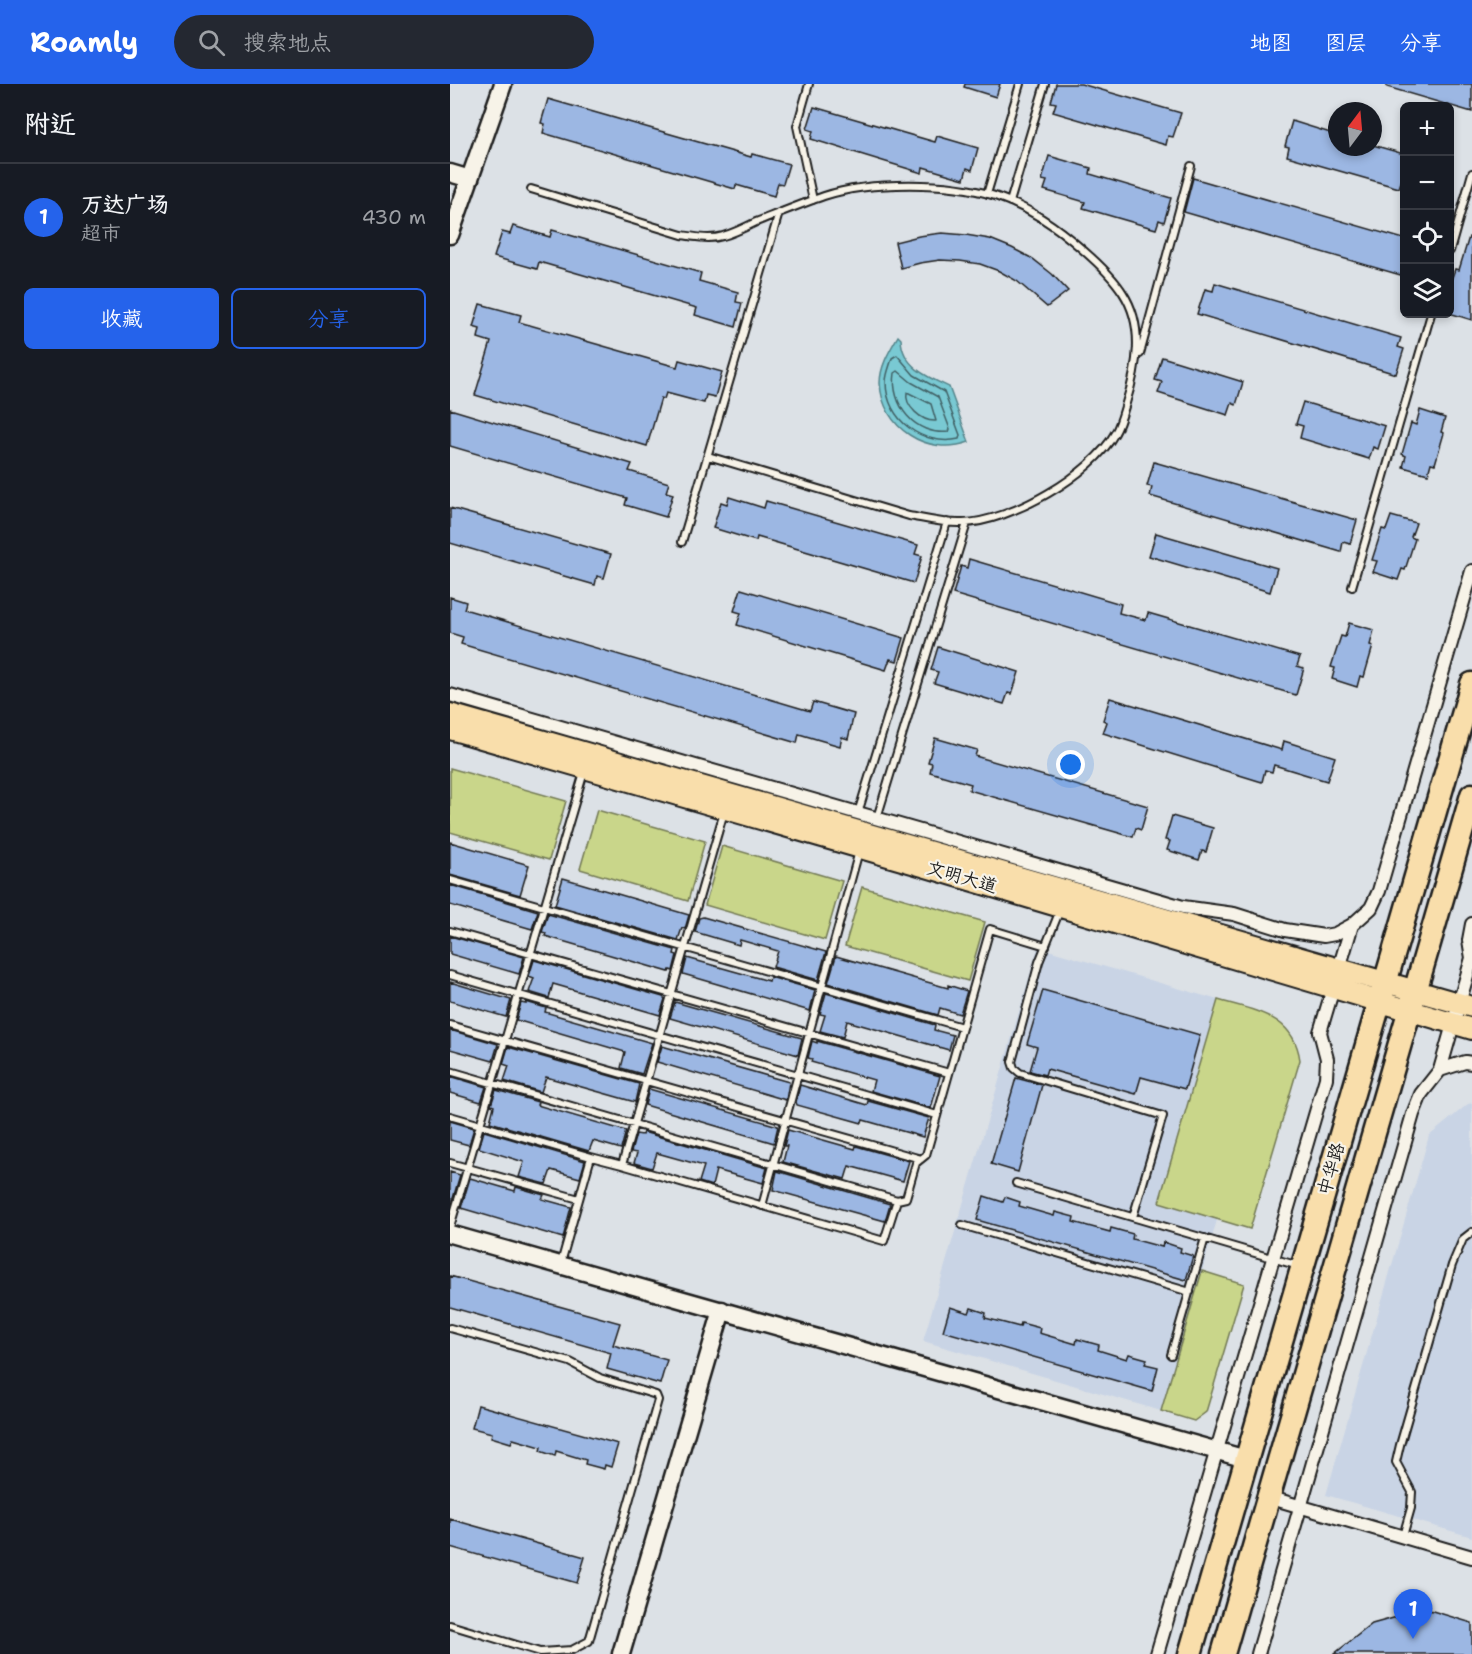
<!DOCTYPE html>
<html lang="zh">
<meta charset="utf-8">
<style>
body{margin:0;font-family:"Shantell Sans","LXGW WenKai TC",sans-serif;background:#242831;color:#f1f3f6}
.controls{position:absolute;right:18px;top:18px;display:grid;overflow:hidden;border-radius:9px;box-shadow:0 3px 9px #0003}
.controls button{width:54px;height:54px;display:grid;place-items:center;padding:0;border:0;border-bottom:2px solid #363941;background:#171b24;color:#f1f3f6;font:30px sans-serif}
.compass{position:absolute;left:878px;top:18px;width:54px;height:54px;border-radius:50%;background:#171b24;box-shadow:0 3px 9px #0003;rotate:16deg}
.you{position:absolute;left:621px;top:681px;width:21px;height:21px;margin:-15px;border:4px solid #fff;border-radius:50%;background:#1a73e8;box-shadow:0 0 0 9px #1a73e833}
.badge{display:grid;place-items:center;width:39px;height:39px;border-radius:50%;background:#2563eb;color:#fff;font-size:20px;font-weight:700}
.pin{position:absolute;translate:-50% -50px;filter:drop-shadow(0 2px 3px #0008)}
.pin::after{content:'';position:absolute;top:32px;width:21px;height:18px;background:inherit;clip-path:polygon(0 0,100% 0,50% 100%)}
.list{margin:0;padding:0;list-style:none}
h2{display:flex;justify-content:space-between;align-items:center;height:78px;margin:0;padding:0 24px;font-size:26px}
h2 small{font-size:20px;font-weight:400;color:#9ea1a6}
.list li{display:grid;grid-template-columns:39px 1fr auto;gap:18px;align-items:center;box-sizing:border-box;height:108px;padding:0 24px;border-top:2px solid #363941}
.list b{display:block;font-size:22px;white-space:nowrap}
.list p{margin:0;font-size:20px;white-space:nowrap;color:#9ea1a6}
.list em{font-size:20px;font-style:normal;color:#9ea1a6}
.actions{display:flex;gap:12px;padding:18px 24px}
.actions a{flex:1;padding:14px 0;border:2px solid #2563eb;border-radius:9px;text-align:center;font-size:21px;color:#2563eb}
.actions .main{background:#2563eb;color:#fff}
.icon{flex:none;width:33px;height:33px;fill:none;stroke:currentColor;stroke-width:2;stroke-linecap:round;stroke-linejoin:round}
.map{position:relative;flex:none;width:1022px;height:1570px;overflow:hidden}
header{display:flex;align-items:center;gap:36px;box-sizing:border-box;height:84px;padding:0 30px;background:#2563eb;color:#fff}
header strong{font-size:28px}
nav{display:flex;gap:33px;margin-inline-start:auto;font-size:21px}
.search{width:420px;height:54px;background:#242831;display:flex;align-items:center;gap:15px;box-sizing:border-box;padding:0 21px;border-radius:33px;color:#9ea1a6;font-size:22px}
main{display:flex}
aside{flex:1;background:#171b24}
.map>svg:first-child{display:block}
.built{fill:#c9d4e5}
.green{fill:#c9d68a;stroke:#727953;stroke-width:1.5}
.water{fill:#79c9d3;stroke:#54848a;stroke-width:1.5}
.lines{fill:none;stroke-linecap:round;stroke-linejoin:round}
.shore{stroke:#416165;stroke-width:1.5}
.building{fill:#9cb7e3;stroke:#1c1c1c;stroke-width:1.5}
.lane-casing{stroke:#1c1c1c;stroke-width:10}
.street-casing{stroke:#1c1c1c;stroke-width:16}
.secondary-casing{stroke:#1c1c1c;stroke-width:21}
.primary-casing{stroke:#1c1c1c;stroke-width:24}
.highway-casing{stroke:#1c1c1c;stroke-width:27}
.lane{stroke:#f7f3e8;stroke-width:6}
.street{stroke:#f7f3e8;stroke-width:12}
.secondary{stroke:#f7f3e8;stroke-width:16}
.primary{stroke:#f9deab;stroke-width:20}
.highway{stroke:#f9deab;stroke-width:22}
.labels{text-anchor:middle;stroke-width:4.5;stroke-linejoin:round;paint-order:stroke}
.street-label{font-size:18px;fill:#1c1c1c;stroke:#f7f3e8}
</style>
<header>
<strong>Roamly</strong>
<div class="search"><svg class="icon" aria-label="search" viewBox="0 0 24 24"><circle cx="10" cy="10" r="6"/><path d="M15 15l6 6"/></svg>搜索地点</div>
<nav><a>地图</a><a>图层</a><a>分享</a></nav>
</header>
<main>
<aside>
<h2>附近<small></small></h2>
<ul class="list">
<li><span class="badge">1</span><div><b>万达广场</b><p>超市</p></div><em>430 m</em></li>
</ul>
<div class="actions"><a class="main">收藏</a><a>分享</a></div>
</aside>
<div class="map">
<svg width="1022" height="1570" viewBox="0 0 1022 1570">
<rect width="100%" height="100%" fill="#dce1e6"/>
<filter id="ink" filterUnits="userSpaceOnUse"><feTurbulence type="fractalNoise" baseFrequency=".0167" numOctaves="2"/><feDisplacementMap in="SourceGraphic" scale="12" xChannelSelector="R" yChannelSelector="G"/><feConvolveMatrix kernelMatrix="1 2 1 2 8 2 1 2 1" color-interpolation-filters="sRGB"/></filter>
<g filter="url(#ink)">
<path class="built" d="M588,863L768,916L709,1118L767,1136L711,1327L473,1257Z
M1022,1019V1453L876,1411L979,1052L1018,1020Z"/>
<path class="green" d="M0,684L116,717L99,776L0,748Z
M147,726L255,757L238,817L130,785Z
M272,762L392,797L375,856L255,821Z
M412,803L535,838L518,897L395,862Z
M768,916C805,927 844,931 850,976L800,1145L709,1118Z
M752,1187L794,1200L756,1328L744,1337L711,1327Z"/>
<path class="water" d="M448,252L451,255C452,282 477,293 499,303L519,358C477,373 432,344 430,299C430,282 440,266 448,252Z"/>
<g class="lines">
<path class="shore" d="M447,271L464,291L494,308L510,351L509,355C473,363 436,336 436,298C436,290 440,282 442,274Z
M448,287L461,298L488,313L500,345L499,348C465,352 440,321 445,289Z
M457,308L481,320L486,337C472,338 454,322 457,308Z"/>
</g>
<path class="building" d="M515,0H550L546,13L514,3Z
M606,0H631L731,29L723,53L718,52L716,61L603,28L606,19L601,18Z
M937,0H1022V28L937,3Z
M98,15L301,73L302,70L339,80L333,100L328,99L324,112L286,101L285,105L93,49L95,40L91,39Z
M364,23L485,58L487,52L528,64L522,86L517,84L514,95L473,83L472,89L361,55L363,47L357,45Z
M842,37L887,51V63H923V61L954,70V96L952,95L949,104L837,72L839,63L835,62Z
M599,72L641,84L640,90L721,114L714,138L709,136L706,145L633,124L635,118L594,106L597,97L592,96Z
M743,94L954,155V192L734,128Z
M63,142L100,153L102,146L251,189L249,197L288,208L286,218L292,219L286,243L245,231L247,224L89,178L87,185L44,173L52,148L60,150Z
M492,149L516,151L540,155L562,164L583,175L602,190L618,207L597,223L567,197L549,187L530,180L510,177L490,176L470,179L451,184L445,158L469,152Z
M1019,153L1022,154V236L999,229V202L1005,185L1009,186Z
M765,199L951,254L948,263L954,265L946,290L747,230L755,205L763,207Z
M30,220L71,231L69,238L227,283L229,276L272,288L265,313L256,311L254,319L216,309L214,315L211,314L197,362L25,311L41,258L28,254L30,245L23,243Z
M712,273L793,298L786,321L782,319L778,331L708,309L712,298L705,296Z
M853,318L935,342L928,365L923,363L919,375L850,354L853,342L846,340Z
M0,325L182,380L179,387L219,399L216,408L223,410L216,433L175,421L177,414L0,362Z
M970,326L995,334L991,348L994,349L985,380L981,379L978,390L953,383L956,372L952,370L961,339L966,341Z
M704,378L907,436L900,460L893,458L891,468L700,412L702,403L697,402Z
M279,413L314,424L316,417L468,461L465,470L472,472L464,499L307,453L306,457L263,444L271,418L277,420Z
M0,424L161,470L154,494L147,492L145,501L0,459Z
M941,432L966,439L961,453L965,455L955,486L952,485L948,496L923,488L927,477L922,476L932,445L936,446Z
M706,449L827,484L820,508L699,472Z
M519,475L671,520L669,529L696,536L698,529L850,573L847,582L854,584L846,611L503,510L511,482L517,484Z
M291,505L454,554L447,577L440,575L436,586L287,541L291,529L284,527Z
M0,513L16,518L14,525L360,627L363,618L404,630L398,655L392,653L390,662L349,650L347,659L11,560L13,553L0,549Z
M899,539L924,546L920,561L923,562L914,593L910,592L907,603L882,595L885,584L881,583L891,552L895,553Z
M488,563L569,588L562,610L558,609L554,620L484,599L488,588L481,586Z
M660,614L832,666L834,657L885,673L877,697L824,681L822,688L815,686L812,698L653,649L657,638L653,636Z
M485,654L527,666L525,672L698,722L691,746L686,744L683,753L519,706L521,700L480,688L482,679L478,678Z
M722,732L763,744L756,768L752,767L749,776L717,766L720,757L715,756Z
M0,758L79,781L70,811L0,791Z
M113,794L239,831L235,845L232,844L228,856L105,821Z
M0,801L88,827L82,845L0,821Z
M98,830L225,866L224,870L227,871L223,887L220,886L219,888L95,852L96,849L92,848Z
M253,833L376,868L368,896L323,883L328,867L290,856L289,861L245,848L249,834Z
M0,852L74,873L69,890L0,870Z
M386,872L498,904V901L517,907L510,930L490,924L488,931L378,899Z
M237,874L319,897L320,893L365,906L360,927L233,890Z
M84,876L213,913L215,915L210,931L103,900L99,914L79,908L84,894L79,892Z
M0,898L61,916L56,933L0,917Z
M593,906L750,951L735,1005L691,993L686,1010L597,985L595,991L580,987L587,963L577,960Z
M376,909L485,941L484,946L503,951L499,966L397,937L393,953L370,947L375,931L370,930Z
M76,918L96,924L95,928L202,959L192,990L171,984L175,968L66,936L71,919L76,920Z
M225,918L352,954L348,971L220,934Z
M0,946L48,960L43,977L0,965Z
M362,957L367,959V957L490,992L481,1024L421,1007L424,996L361,978L362,975L358,974Z
M212,962L339,998L336,1016L207,978Z
M58,963L189,1000L185,1018L96,993L91,1008L54,997L59,982L53,980Z
M0,992L36,1003L31,1018L0,1009Z
M566,994L592,1001L568,1088L541,1080Z
M350,1001L417,1021L418,1017L479,1034L473,1053L413,1036L412,1039L347,1021L346,1018Z
M199,1005L328,1042L324,1059L195,1021Z
M46,1006L88,1018L87,1021L176,1047L171,1065L143,1057L139,1067L40,1038L44,1022L41,1021Z
M0,1037L24,1044L19,1061L0,1056Z
M338,1046L405,1065L406,1062L459,1077L453,1097L399,1082L395,1095L333,1078L337,1062H334Z
M34,1047L135,1077L130,1094L101,1086L96,1100L69,1093L74,1078L29,1064Z
M193,1048L317,1084L313,1099L266,1086L262,1102L249,1098L254,1082L207,1069L202,1084L184,1079L187,1069L181,1068L186,1050L192,1051Z
M327,1087L440,1120L435,1137L323,1106Z
M0,1088L10,1091L1,1121H0Z
M20,1094L65,1107L66,1103L94,1111L92,1115L121,1123L113,1154L11,1124Z
M534,1112L553,1118L555,1113L570,1118L569,1122L604,1132L605,1128L624,1133L623,1138L660,1148L661,1144L683,1150L682,1155L712,1163L713,1158L731,1164L730,1168L743,1172L736,1196L527,1136Z
M0,1192L170,1239L163,1261L217,1276L210,1300L157,1285L161,1269L0,1223Z
M500,1223L519,1229L521,1224L536,1229L535,1234L570,1243L571,1239L590,1244L589,1249L626,1260L627,1255L649,1261L648,1266L677,1275L679,1270L697,1275L695,1280L708,1283L702,1307L493,1247Z
M28,1321L168,1360L161,1383L155,1381L154,1385L135,1380L136,1376L106,1367L105,1372L90,1367L91,1363L63,1355L61,1359L41,1353L42,1349L22,1344Z
M0,1435L135,1473L127,1499L0,1463Z
M976,1525L1022,1539V1570H884L922,1540Z"/>
<g class="lines">
<defs>
<path id="lane" d="M359,0L347,42L363,116
M81,105L232,151C245,153 260,156 273,152C284,149 296,143 306,138C329,129 351,120 374,112C419,97 500,97 545,112C580,124 606,142 633,166C648,179 663,193 673,209C695,243 687,284 676,319C673,329 670,341 665,349C642,391 560,438 513,439C495,440 476,435 459,432L258,372
M537,110L570,0
M560,118L595,0
M1000,167L1022,89
M690,270L741,82
M232,458L329,129
M902,503L981,230
M274,728L172,1081L434,1157L447,1116L456,1114L466,1079L476,1071L540,845L596,862
M408,729L497,438
M427,734L517,439
M0,796L512,943
M610,826L589,878L562,978L564,984L570,989L713,1032L683,1133
M0,847L499,989
M0,891L487,1031
M0,941L471,1075
M0,987L447,1116
M0,1032L141,1073
M0,1079L129,1115
M566,1099L849,1182
M312,1122L409,767
M512,1141L740,1208
M0,1143L134,688
M111,1179L141,1073L172,1081
M0,1244L120,1278L150,1294L206,1311L208,1316L139,1557L122,1566L90,1568L0,1541
M721,1271L755,1154
M953,1452L961,1424L962,1408L946,1378L950,1361L1002,1181L1013,1155L1022,1148"/>
<path id="street" d="M0,611L733,823L784,830L835,846L874,852L885,850L902,841
M990,986L1015,978L1022,979
M818,1413L1022,1473
M707,1570L876,994L877,975L870,948L902,841L921,824L929,807L1022,487
M808,1570L963,1030L971,1010L990,986L1022,874L1019,856L1022,840"/>
<path id="secondary" d="M0,89L20,95
M0,151L53,0
M0,1150L796,1375
M171,1570L272,1226"/>
<path id="primary" d="M0,630L1022,923
M0,645L476,783L1022,945"/>
<path id="highway" d="M740,1570L1022,600
M773,1570L1022,711"/>
</defs>
<use href="#lane" class="lane-casing"/>
<use href="#street" class="street-casing"/>
<use href="#secondary" class="secondary-casing"/>
<use href="#primary" class="primary-casing"/>
<use href="#highway" class="highway-casing"/>
<use href="#lane" class="lane"/>
<use href="#street" class="street"/>
<use href="#secondary" class="secondary"/>
<use href="#primary" class="primary"/>
<use href="#highway" class="highway"/>
</g>
</g>
<g class="labels">
<g class="street-label">
<text transform="translate(512 793) rotate(16)" y="6">文明大道</text>
<text transform="translate(881 1085) rotate(-74)" y="6">中华路</text>
</g>
</g>
</svg>
<div class="controls">
<button>+</button>
<button>−</button>
<button><svg class="icon" aria-label="locate" viewBox="0 0 24 24"><circle cx="12" cy="12" r="6"/><path d="M12 2v4M12 18v4M2 12h4M18 12h4"/></svg></button>
<button><svg class="icon" aria-label="layers" viewBox="0 0 24 24"><path d="M12 4l9 5-9 5-9-5zM3 14l9 5 9-5"/></svg></button>
</div>
<svg class="compass" viewBox="-18 -18 36 36"><path d="M0-13l5 13h-10z" fill="#e53935"/><path d="M0 13l5-13h-10z" fill="#9ea1a6"/></svg>
<div class="you"></div>
<div class="pin badge" style="left:963px;top:1555px">1</div>
</div>
</main>
